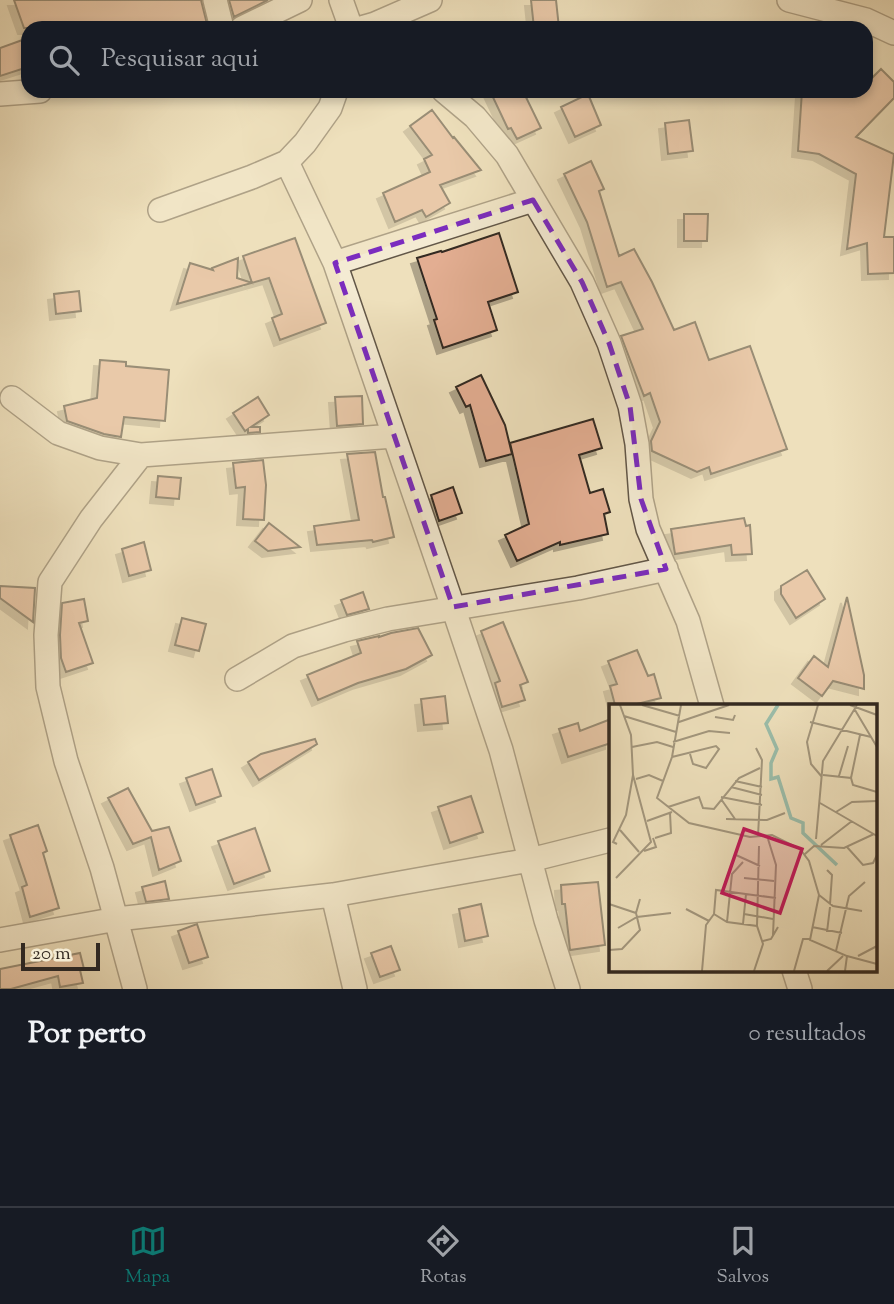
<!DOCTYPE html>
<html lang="pt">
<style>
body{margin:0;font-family:"Sorts Mill Goudy",serif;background:#242831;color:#f1f3f6}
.scale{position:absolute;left:21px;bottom:18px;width:79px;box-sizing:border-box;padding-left:7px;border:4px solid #332921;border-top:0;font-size:19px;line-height:24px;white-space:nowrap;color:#332921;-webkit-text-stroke:5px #f4ebd3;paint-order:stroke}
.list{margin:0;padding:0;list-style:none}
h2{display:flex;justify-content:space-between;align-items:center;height:91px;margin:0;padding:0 28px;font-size:30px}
h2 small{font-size:23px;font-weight:400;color:#9ea1a6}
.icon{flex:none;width:38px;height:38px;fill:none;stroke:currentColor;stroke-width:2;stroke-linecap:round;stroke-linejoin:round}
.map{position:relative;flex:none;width:894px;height:989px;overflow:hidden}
.search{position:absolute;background:#171b24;box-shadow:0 4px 10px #0003;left:21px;right:21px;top:21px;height:77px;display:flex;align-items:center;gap:18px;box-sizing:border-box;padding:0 24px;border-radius:21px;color:#9ea1a6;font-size:26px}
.sheet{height:217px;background:#171b24}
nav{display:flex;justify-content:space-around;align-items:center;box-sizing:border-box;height:98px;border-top:2px solid #363941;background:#171b24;font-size:19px;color:#9ea1a6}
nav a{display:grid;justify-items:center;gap:4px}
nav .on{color:#0f766e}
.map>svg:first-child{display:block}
.building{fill:#e3ae92;stroke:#332921;stroke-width:2;filter:url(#shadow)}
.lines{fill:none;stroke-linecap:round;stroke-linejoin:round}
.street-casing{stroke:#625748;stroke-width:26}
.street{stroke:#f4ebd3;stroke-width:23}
.marked{fill:none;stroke:#7b2cbf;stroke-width:5;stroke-dasharray:14 9;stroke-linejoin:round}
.inset-river{fill:none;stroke:#9bbeab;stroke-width:3.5}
.inset-road{fill:none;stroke:#a3977e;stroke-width:2}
.view{fill:#c2185b;fill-opacity:0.15;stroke:#c2185b;stroke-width:3.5}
.inset-edge{fill:none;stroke:#332921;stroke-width:3.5}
</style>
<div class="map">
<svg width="894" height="989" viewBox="0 0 894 989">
<defs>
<filter id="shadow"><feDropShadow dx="-6" dy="6" stdDeviation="0" flood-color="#0004"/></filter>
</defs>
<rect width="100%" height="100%" fill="#eee0bc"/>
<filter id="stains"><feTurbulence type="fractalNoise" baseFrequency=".00286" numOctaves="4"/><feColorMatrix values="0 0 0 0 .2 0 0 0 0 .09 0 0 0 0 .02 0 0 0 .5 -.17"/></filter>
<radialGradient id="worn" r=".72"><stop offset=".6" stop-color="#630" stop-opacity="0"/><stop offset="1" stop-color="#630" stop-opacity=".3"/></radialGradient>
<path class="building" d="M14,0H201L208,28H24Z
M229,0H268L234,17Z
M531,0H556L559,28H534Z
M28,38V67L0,76V48Z
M881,69L894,82V98L856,137L894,154L884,237H894V273L868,274L867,243L847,249L856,174L819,154L798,151L802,91H866V84Z
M490,91H523L541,128L517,139L511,128L508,129Z
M588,94L601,125L575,137L561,107Z
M432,110L453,138L454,137L481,170L440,185L450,203L426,217L422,210L395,222L383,193L430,172L424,159L432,155L410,126Z
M689,120L693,151L668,154L665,123Z
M591,161L604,189L599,191L619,256L634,249L652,282L674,330L695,322L709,360L750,346L787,449L711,474L709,467L697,472L652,451L651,441L660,422L650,393L644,396L621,336L643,329L621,282L607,287L587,222L564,174Z
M684,214H708L707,241H684Z
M499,233L518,292L488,302L497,330L443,348L434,320L437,319L417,258L441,251L442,252Z
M295,238L326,323L280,340L272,318L282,314L269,278L177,304L190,263L213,270L212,268L238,258L237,278L252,283L243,256Z
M79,291L81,311L56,314L54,294Z
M100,360L126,362V366L169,370L165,421L124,417L121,437L104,434L67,421L64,406L97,398Z
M481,375L505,425L512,454L486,461L470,405L466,407L456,387Z
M362,396L363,424L337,426L335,397Z
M258,397L269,415L251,427H260V432L248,433V429L245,431L233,413Z
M593,419L602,448L579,455L590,493L603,489L610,512L604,514L608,534L560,545V542L517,561L505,535L529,524L510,443Z
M375,452L383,497H385L394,537L373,542L372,540L317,545L314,526L359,520L347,454Z
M263,460L266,485L264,520L243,519L245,487L236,488L233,463Z
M158,476L181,478L179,499L156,497Z
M453,487L462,513L439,521L431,495Z
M744,518L746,526L750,525L752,554L732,555L731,545L675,554L671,529Z
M269,523L300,547L268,551L255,541Z
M144,542L151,570L129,576L122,549Z
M807,570L825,599L796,618L781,594V586Z
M0,586L35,588L33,622L0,598Z
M363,592L369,609L347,615L341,600Z
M847,597L864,675V689L833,681L822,696L798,678L814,656L828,667Z
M84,599L88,621L79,623L93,663L66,672L61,658L60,635L62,603Z
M182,618L206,624L199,651L175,645Z
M503,622L528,682L520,685L525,700L502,707L495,683L500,681L481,631Z
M418,628L432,655L406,669L358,683L318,700L307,675L361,653L357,641L379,636V637L391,633Z
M637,650L648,676L654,674L661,698L633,705H615L610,686L617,684L608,661Z
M445,696L448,723L424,725L421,699Z
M611,719V743L568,757L559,729L578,723L580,731Z
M315,739L317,744L259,780L248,762L261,754Z
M212,769L221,796L196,805L186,778Z
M128,788L152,831L169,827L181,861L159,870L151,837L133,844L108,798Z
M471,796L483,832L450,843L438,807Z
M38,825L47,851L43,853L59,908L30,917L22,887L27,885L10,835Z
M255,828L270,871L234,884L218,841Z
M165,881L169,899L146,902L142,887Z
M598,882L605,945L570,950L565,904H562L561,885Z
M481,904L488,936L465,941L459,909Z
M197,924L208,957L189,963L178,931Z
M391,946L400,970L380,977L371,953Z
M80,953L84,969L80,970L83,983L60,987L58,976L11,989H0V969Z"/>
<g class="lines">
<defs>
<path id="street" d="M215,0L222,28
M341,0L351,28
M789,0L866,20L894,33
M242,28L300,0
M361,28L375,24L430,0
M444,91L475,117L507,155L582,282L609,343L630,406L637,444L641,499L648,529L688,621L712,706
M0,94L40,91
M287,162L335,263L453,607L501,750L546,920L568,989
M160,210L252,177L287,162L305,143L330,108L336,91
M335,263L533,200
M12,398L58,433L100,448L141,455L394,436
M237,679L293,646L344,630L388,619L578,588L666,569
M333,895L355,989
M0,940L117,919L333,895L530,860L610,840
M794,970L800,989
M135,989L102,868L66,761L48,687L46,635L50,582L91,519L141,455"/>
</defs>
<use href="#street" class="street-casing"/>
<use href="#street" class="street"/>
</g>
<path d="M0 0H894V989H0ZM533,200L582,282L609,343L630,406L641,499L666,569L453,607L335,263Z" fill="#eee0bc" fill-opacity=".55" fill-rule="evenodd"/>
<path class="marked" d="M533,200L582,282L609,343L630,406L641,499L666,569L453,607L335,263Z"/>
<g transform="translate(609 704)">
<rect width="268" height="268" fill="#eee0bc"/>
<path class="inset-river" d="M169,1L157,20L168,45L162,59V75L169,73L182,114L194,119V129L228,161"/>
<path class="inset-road" d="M33,1L71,12M72,1L63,53L48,94L80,119L141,133L163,131L191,145L200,157L210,191L201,236L238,252L236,267M209,1L198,38L202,60L213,73M241,1L268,11M246,6L268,43M15,12L67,28M106,13L124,16L126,11M70,18L120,1M201,18L262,33M64,38L100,27L121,29M23,43L48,38L64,43M147,44L153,56L149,132M63,53L107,42L110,45L97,64L84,60L81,50M214,71L242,74L244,81L268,88M230,72L239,42M242,74L251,31M27,75L40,71L54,77M126,77L153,83M122,83L153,91M112,93L153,101M112,95L126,115M211,99L268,132M59,103L90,93L94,104L105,105L130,74L151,64M227,108L243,98L268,97M117,115L158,116L176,109M38,117L63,108M11,126L30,148M46,134L62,129L61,109M159,135L167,161L164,231M207,135L214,57L248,1M8,140L4,138L17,111L24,71L22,31L11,1M212,141L243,117M238,143L254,161L264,159L268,151M35,147L47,143L44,134M196,150L205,142L235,144L265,130M127,151L151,162M218,166L223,171L221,200M7,174L42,138L24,71M135,174L165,177M210,191L224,202L253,207M0,200L27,209M77,205L100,217M135,210L164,215M118,218L123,170L134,158M134,220L137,190M0,222V251M148,222L150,142M203,223L233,229M9,224L28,213L62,209M218,228L221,203M154,237L162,235L169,223M0,246L13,245L31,226L27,209L31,195M227,247L240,192L256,178M238,252L268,260M249,252L268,242M93,267L97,221L105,210M145,267L154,240L148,222L118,218L105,210L107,186L167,194M185,267L194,235H201M218,267L234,252"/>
<path class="view" d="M135,125L193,145L171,209L113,189Z"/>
<rect width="268" height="268" class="inset-edge"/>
</g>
<rect width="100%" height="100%" filter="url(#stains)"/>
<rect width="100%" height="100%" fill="url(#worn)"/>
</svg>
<div class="scale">20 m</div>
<div class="search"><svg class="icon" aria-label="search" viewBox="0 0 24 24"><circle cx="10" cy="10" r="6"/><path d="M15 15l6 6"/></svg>Pesquisar aqui</div>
</div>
<section class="sheet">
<h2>Por perto<small>0 resultados</small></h2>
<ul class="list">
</ul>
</section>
<nav>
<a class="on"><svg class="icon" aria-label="map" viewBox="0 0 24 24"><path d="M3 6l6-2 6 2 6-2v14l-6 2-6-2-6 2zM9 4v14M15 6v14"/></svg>Mapa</a>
<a><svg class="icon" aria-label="directions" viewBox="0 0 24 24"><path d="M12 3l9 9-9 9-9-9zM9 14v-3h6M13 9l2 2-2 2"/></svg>Rotas</a>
<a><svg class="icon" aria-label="saved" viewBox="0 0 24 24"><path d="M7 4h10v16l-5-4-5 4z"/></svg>Salvos</a>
</nav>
